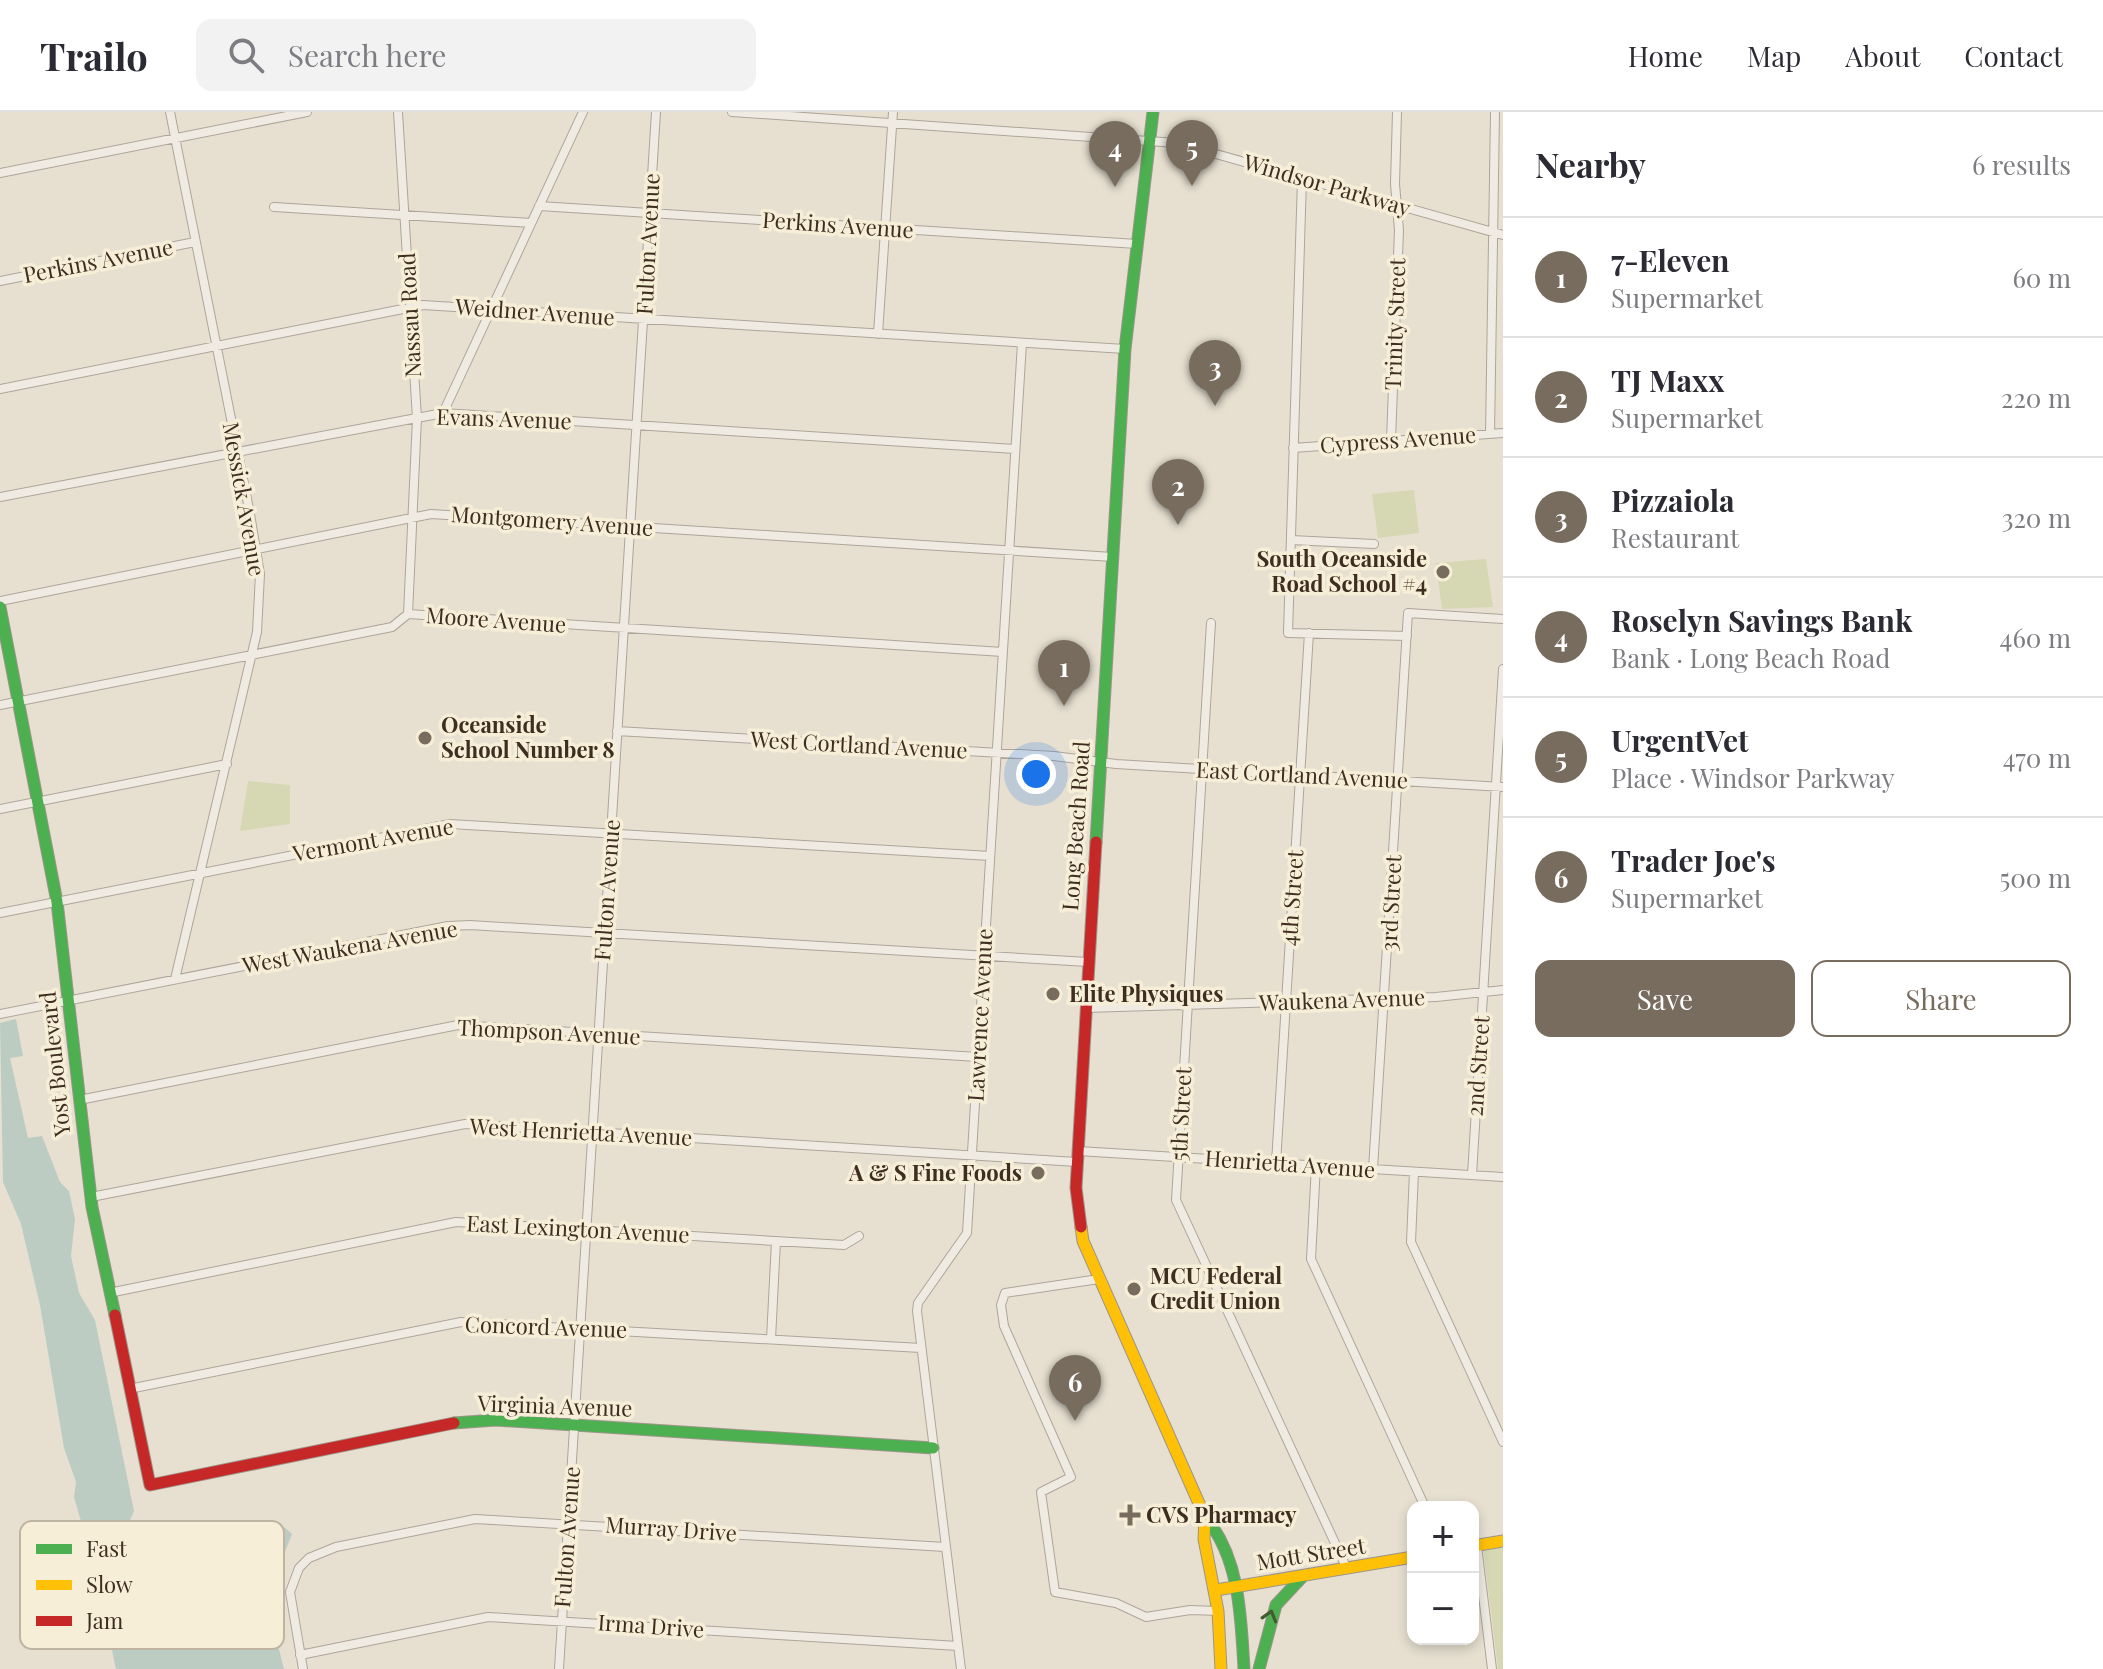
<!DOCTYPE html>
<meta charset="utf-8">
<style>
body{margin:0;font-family:"Playfair Display",serif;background:#f2f2f3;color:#2b2b33}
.controls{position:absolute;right:24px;bottom:24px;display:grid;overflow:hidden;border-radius:16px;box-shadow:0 4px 12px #0003}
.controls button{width:72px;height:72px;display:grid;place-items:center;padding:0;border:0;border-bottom:2px solid #e1e1e2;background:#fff;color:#2b2b33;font:40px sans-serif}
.you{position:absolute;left:1036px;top:662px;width:28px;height:28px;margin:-20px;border:6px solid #fff;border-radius:50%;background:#1a73e8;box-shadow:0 0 0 12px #1a73e833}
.badge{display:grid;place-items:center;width:52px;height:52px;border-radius:50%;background:#786c5e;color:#fff;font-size:26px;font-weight:700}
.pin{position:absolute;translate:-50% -66px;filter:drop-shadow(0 2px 4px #0008)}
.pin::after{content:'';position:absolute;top:42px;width:28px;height:24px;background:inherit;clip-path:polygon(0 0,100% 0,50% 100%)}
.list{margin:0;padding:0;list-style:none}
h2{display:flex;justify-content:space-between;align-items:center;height:104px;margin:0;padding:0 32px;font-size:34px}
h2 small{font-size:26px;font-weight:400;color:#7c7c81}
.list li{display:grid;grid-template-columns:52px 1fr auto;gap:24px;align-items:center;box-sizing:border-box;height:120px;padding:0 32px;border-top:2px solid #e1e1e2}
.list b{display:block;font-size:30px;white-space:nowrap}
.list p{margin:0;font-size:26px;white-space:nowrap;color:#7c7c81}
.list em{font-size:26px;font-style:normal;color:#7c7c81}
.actions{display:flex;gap:16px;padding:24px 32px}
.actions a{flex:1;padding:18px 0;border:2px solid #786c5e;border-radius:16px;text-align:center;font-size:28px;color:#786c5e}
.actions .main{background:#786c5e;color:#fff}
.icon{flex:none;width:44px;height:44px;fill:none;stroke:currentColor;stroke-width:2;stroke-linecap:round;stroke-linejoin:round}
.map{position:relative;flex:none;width:1503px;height:1557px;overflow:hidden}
header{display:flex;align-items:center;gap:48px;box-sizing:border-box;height:112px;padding:0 40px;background:#fff;border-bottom:2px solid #e1e1e2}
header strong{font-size:38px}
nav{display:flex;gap:44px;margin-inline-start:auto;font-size:28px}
.search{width:560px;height:72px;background:#f2f2f3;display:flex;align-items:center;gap:20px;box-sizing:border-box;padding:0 28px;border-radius:16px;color:#7c7c81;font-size:30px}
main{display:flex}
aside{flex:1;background:#fff}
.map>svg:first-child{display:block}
.green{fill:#d6d7b3}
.water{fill:#bcccc2}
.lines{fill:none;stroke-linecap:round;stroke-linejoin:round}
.street-casing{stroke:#ada599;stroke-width:10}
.fast-casing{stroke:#9c958a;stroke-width:13}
.slow-casing{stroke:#9c958a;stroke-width:13}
.jam-casing{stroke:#9c958a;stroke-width:13}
.street{stroke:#efebe3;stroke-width:8}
.fast{stroke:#4caf50;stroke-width:11}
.slow{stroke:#ffc107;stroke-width:11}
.jam{stroke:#c62828;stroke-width:11}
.oneway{stroke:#425b31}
.poi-dot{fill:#786c5e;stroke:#f7eed8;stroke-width:3}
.labels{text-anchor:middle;stroke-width:7;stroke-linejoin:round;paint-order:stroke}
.street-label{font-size:22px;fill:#3d2e20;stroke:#f7eed8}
.poi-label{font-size:22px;font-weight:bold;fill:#3d2e20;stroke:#f7eed8;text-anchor:start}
.key{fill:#f7eed8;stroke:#bfb4a1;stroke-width:2}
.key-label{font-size:22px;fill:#3d2e20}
</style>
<header>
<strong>Trailo</strong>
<div class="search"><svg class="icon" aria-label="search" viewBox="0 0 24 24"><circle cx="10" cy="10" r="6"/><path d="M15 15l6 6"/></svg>Search here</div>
<nav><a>Home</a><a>Map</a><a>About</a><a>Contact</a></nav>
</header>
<main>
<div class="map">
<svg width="1503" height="1557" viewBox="0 0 1503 1557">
<rect width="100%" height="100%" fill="#e7e0d1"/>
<path class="green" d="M1414,378L1419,421L1378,426L1372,382Z
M1486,447L1493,495L1442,497L1436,451Z
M248,669L290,673V712L240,719Z
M1503,1431V1557H1498L1483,1435Z"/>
<path class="water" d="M16,907L23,944L10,946L28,1026L42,1024L60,1070L69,1079L75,1107L71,1144L79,1181L95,1208L134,1399L130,1408L136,1421L147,1425L167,1422L169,1426L263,1410C276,1409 283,1413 292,1422L270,1478L269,1497L284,1557H116L95,1458L74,1385L76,1370L64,1336L40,1193L21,1112L3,1070L0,911Z"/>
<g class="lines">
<defs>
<path id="street" d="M170,0L250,402L260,462L257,520L175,867
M398,0L417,306L408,502
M732,0L1177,31L1503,123
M0,61L307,0
M1302,67L1288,521L1407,524
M539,94L1137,132
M274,95L531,111
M0,169L195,130
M878,222L893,0
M0,277L423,193L1125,237
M443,301L583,0
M1490,322L1495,0
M1391,328L1399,118L1395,72L1397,0
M1293,336L1503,321
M0,385L443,301L1015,337
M1291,428L1374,432
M0,489L431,402L1113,445
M1211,511L1176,1088L1347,1457
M0,593L392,515L408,502L1003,540
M617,619L1054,644L1116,652L1503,675
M0,697L227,652
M0,801L450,712L990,744
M1086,896L1436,885L1503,878
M0,902L448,814L470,813L1088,850
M79,988L458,913L978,945
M1078,1039L1503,1065
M1276,1051L1309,521
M1316,1053L1311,1147L1425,1395
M1373,1057L1408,501L1503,507
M1414,1060L1411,1130L1503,1330
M1472,1063L1503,557
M91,1085L465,1012L1077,1050
M1099,1167L1005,1181L1001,1193L1004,1214L1071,1365L1041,1380L1055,1480L1116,1491L1146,1505L1190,1498L1218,1499
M109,1181L456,1110L844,1133L859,1124
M771,1227L776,1129
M129,1277L461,1210L921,1236
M1477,1434L1492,1557
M300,1543L488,1505L958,1534
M303,1557L290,1480L299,1456L309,1446L336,1435L475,1407L945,1435
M559,1557L656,0
M961,1557L917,1199L918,1191L967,1121L1022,231"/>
<path id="fast" d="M0,495L57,790L92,1095L115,1203
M1096,730L1125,237L1153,0
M454,1311L496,1308L933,1336
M1205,1405C1240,1445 1241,1506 1244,1557
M1259,1557L1276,1493L1303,1464"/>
<path id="slow" d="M1081,1115L1083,1129L1205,1405L1204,1427L1218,1499L1221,1557
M1473,1434L1503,1429
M1216,1478L1413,1445"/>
<path id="jam" d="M1081,1115L1076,1076L1096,730
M115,1203L150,1373L454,1311"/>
</defs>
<use href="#street" class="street-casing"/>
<use href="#fast" class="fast-casing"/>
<use href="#slow" class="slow-casing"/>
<use href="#jam" class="jam-casing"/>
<use href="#street" class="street"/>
<use href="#fast" class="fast"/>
<use href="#slow" class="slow"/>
<use href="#jam" class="jam"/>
</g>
<defs><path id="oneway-chevron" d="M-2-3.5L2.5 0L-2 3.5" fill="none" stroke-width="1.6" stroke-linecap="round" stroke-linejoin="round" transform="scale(2)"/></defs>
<use class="oneway" href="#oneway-chevron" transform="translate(1270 1504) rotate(-74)"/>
<g class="poi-dot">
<circle cx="1443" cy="460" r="8"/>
<circle cx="425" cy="626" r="8"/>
<circle cx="1053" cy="882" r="8"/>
<circle cx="1038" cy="1061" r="8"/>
<circle cx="1134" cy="1177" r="8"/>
<path d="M1126 1391h8v8h8v8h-8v8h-8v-8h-8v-8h8z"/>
</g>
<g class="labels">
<g class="street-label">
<text transform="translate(1327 73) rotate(16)" y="8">Windsor Parkway</text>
<text transform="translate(838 113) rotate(4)" y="8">Perkins Avenue</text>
<text transform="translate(648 132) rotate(-87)" y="8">Fulton Avenue</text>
<text transform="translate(98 149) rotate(-11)" y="8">Perkins Avenue</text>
<text transform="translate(535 200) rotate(4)" y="8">Weidner Avenue</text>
<text transform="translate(410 203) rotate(-93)" y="8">Nassau Road</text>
<text transform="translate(1395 212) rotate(-88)" y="8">Trinity Street</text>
<text transform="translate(504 307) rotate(2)" y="8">Evans Avenue</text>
<text transform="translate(1398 328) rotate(-4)" y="8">Cypress Avenue</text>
<text transform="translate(244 387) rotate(80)" y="8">Messick Avenue</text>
<text transform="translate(552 409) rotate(4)" y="8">Montgomery Avenue</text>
<text transform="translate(496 508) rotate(4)" y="8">Moore Avenue</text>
<text transform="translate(859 633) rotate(3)" y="8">West Cortland Avenue</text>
<text transform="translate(1302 663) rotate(3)" y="8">East Cortland Avenue</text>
<text transform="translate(1076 714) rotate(-86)" y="8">Long Beach Road</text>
<text transform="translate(373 728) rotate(-10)" y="8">Vermont Avenue</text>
<text transform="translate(607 778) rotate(-86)" y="8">Fulton Avenue</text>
<text transform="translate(1292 786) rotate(-86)" y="8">4th Street</text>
<text transform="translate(1391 791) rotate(-87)" y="8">3rd Street</text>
<text transform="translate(350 835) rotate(-10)" y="8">West Waukena Avenue</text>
<text transform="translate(1342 888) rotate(-2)" y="8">Waukena Avenue</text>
<text transform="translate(980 903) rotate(-87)" y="8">Lawrence Avenue</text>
<text transform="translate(549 920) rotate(3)" y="8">Thompson Avenue</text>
<text transform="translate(55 952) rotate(-96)" y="8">Yost Boulevard</text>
<text transform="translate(1478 954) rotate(-86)" y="8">2nd Street</text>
<text transform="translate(1181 1002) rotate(-87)" y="8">5th Street</text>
<text transform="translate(581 1020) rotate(3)" y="8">West Henrietta Avenue</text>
<text transform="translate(1290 1052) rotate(4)" y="8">Henrietta Avenue</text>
<text transform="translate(578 1117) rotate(3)" y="8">East Lexington Avenue</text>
<text transform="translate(546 1215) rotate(2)" y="8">Concord Avenue</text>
<text transform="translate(555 1294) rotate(2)" y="8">Virginia Avenue</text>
<text transform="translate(671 1417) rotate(4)" y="8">Murray Drive</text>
<text transform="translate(567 1425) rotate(-86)" y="8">Fulton Avenue</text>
<text transform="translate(1311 1442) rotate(-9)" y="8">Mott Street</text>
<text transform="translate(651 1514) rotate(4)" y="8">Irma Drive</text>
</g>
<g class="poi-label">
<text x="1427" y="455" text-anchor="end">South Oceanside<tspan x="1427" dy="25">Road School #4</tspan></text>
<text x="441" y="621">Oceanside<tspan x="441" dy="25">School Number 8</tspan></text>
<text x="1069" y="890">Elite Physiques</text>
<text x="1022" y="1069" text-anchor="end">A &amp; S Fine Foods</text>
<text x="1150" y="1172">MCU Federal<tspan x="1150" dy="25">Credit Union</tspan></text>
<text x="1146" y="1411">CVS Pharmacy</text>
</g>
</g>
<rect x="20" y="1409" width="264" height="128" rx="12" class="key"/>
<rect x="36" y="1432" width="36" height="10" fill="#4caf50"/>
<rect x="36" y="1468" width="36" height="10" fill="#ffc107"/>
<rect x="36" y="1504" width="36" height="10" fill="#c62828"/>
<g class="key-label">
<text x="86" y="1445">Fast</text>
<text x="86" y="1481">Slow</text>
<text x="86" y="1517">Jam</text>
</g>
</svg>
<div class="controls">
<button>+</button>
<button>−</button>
</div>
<div class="you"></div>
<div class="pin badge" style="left:1064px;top:594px">1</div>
<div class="pin badge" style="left:1178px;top:413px">2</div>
<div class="pin badge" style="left:1215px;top:294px">3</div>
<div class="pin badge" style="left:1115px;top:75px">4</div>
<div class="pin badge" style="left:1192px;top:74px">5</div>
<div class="pin badge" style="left:1075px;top:1309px">6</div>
</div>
<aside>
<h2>Nearby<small>6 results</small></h2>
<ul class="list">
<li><span class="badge">1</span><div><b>7-Eleven</b><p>Supermarket</p></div><em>60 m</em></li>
<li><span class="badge">2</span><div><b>TJ Maxx</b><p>Supermarket</p></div><em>220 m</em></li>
<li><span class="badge">3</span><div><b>Pizzaiola</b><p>Restaurant</p></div><em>320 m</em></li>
<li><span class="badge">4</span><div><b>Roselyn Savings Bank</b><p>Bank · Long Beach Road</p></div><em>460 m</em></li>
<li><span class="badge">5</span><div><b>UrgentVet</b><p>Place · Windsor Parkway</p></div><em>470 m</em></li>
<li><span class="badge">6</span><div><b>Trader Joe's</b><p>Supermarket</p></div><em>500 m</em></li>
</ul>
<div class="actions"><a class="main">Save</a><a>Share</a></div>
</aside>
</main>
